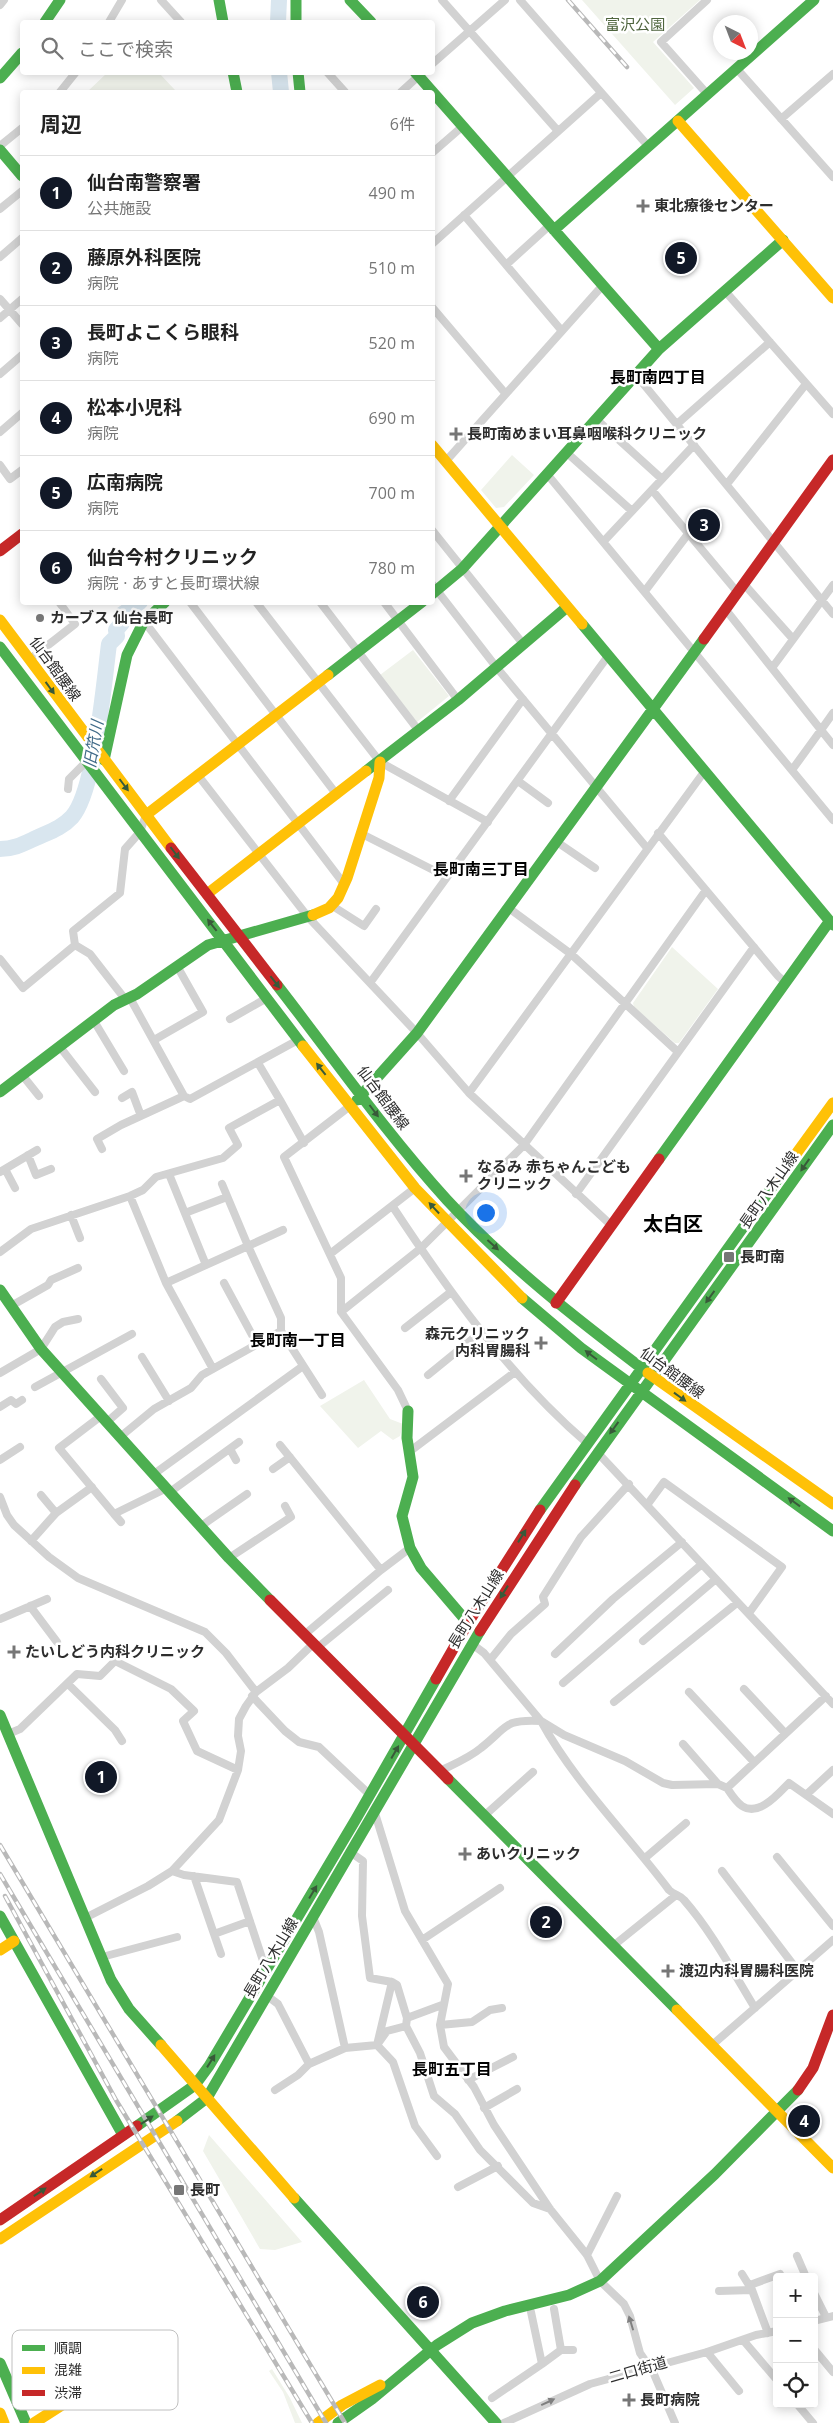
<!DOCTYPE html>
<html lang="ja">
<meta charset="utf-8">
<style>
body{margin:0;font-family:"Open Sans","Noto Sans JP",sans-serif;background:#f6f6f6;color:#222}
.controls{position:absolute;right:15px;bottom:15px;display:grid;overflow:hidden;border-radius:5px;box-shadow:0 2px 12px #0003}
.controls button{width:45px;height:45px;display:grid;place-items:center;padding:0;border:0;border-bottom:1px solid #e0e0e0;background:#fff;color:#222;font:25px sans-serif}
.compass{position:absolute;left:713px;top:15px;width:45px;height:45px;border-radius:50%;background:#fff;box-shadow:0 2px 12px #0003;rotate:138deg}
.you{position:absolute;left:485px;top:1212px;width:18px;height:18px;margin:-12px;border:4px solid #fff;border-radius:50%;background:#1a73e8;box-shadow:0 0 0 8px #1a73e833}
.badge{display:grid;place-items:center;width:32px;height:32px;border-radius:50%;background:#111827;color:#fff;font-size:16px;font-weight:700}
.pin{position:absolute;translate:-50% -50%;border:2px solid #fff;box-shadow:0 1px 5px #0006}
.list{margin:0;padding:0;list-style:none}
h2{display:flex;justify-content:space-between;align-items:center;height:65px;margin:0;padding:0 20px;font-size:21px}
h2 small{font-size:16px;font-weight:400;color:#767676}
.list li{display:grid;grid-template-columns:32px 1fr auto;gap:15px;align-items:center;box-sizing:border-box;height:75px;padding:0 20px;border-top:1px solid #e0e0e0}
.list b{display:block;font-size:19px;white-space:nowrap}
.list p{margin:0;font-size:16px;white-space:nowrap;color:#767676}
.list em{font-size:16px;font-style:normal;color:#767676}
.icon{flex:none;width:28px;height:28px;fill:none;stroke:currentColor;stroke-width:2;stroke-linecap:round;stroke-linejoin:round}
.map{position:relative;flex:none;width:833px;height:2423px;overflow:hidden}
.search{position:absolute;background:#fff;box-shadow:0 2px 12px #0003;left:20px;top:20px;width:415px;height:55px;display:flex;align-items:center;gap:12px;box-sizing:border-box;padding:0 18px;border-radius:5px;color:#767676;font-size:19px}
.panel{position:absolute;background:#fff;box-shadow:0 2px 12px #0003;left:20px;top:90px;width:415px;height:515px;border-radius:5px}
.map>svg:first-child{display:block}
.green{fill:#f0f3eb}
.lines{fill:none;stroke-linecap:round;stroke-linejoin:round}
.river{stroke:#d9e6ef;stroke-width:16}
.street{stroke:#d2d2d2;stroke-width:8}
.fast{stroke:#4caf50;stroke-width:11}
.slow{stroke:#ffc107;stroke-width:11}
.jam{stroke:#c62828;stroke-width:11}
.rail-casing{stroke:#b9b9b9;stroke-width:4.5}
.rail{stroke:#fff;stroke-width:2.5;stroke-dasharray:8;stroke-linecap:butt}
.oneway{fill:#385a39}
.oneway2{fill:#808080}
.poi-dot{fill:#767676;stroke:#fff;stroke-width:2}
.labels{text-anchor:middle;stroke-width:5;stroke-linejoin:round;paint-order:stroke}
.park-label{font-size:15px;fill:#4f653e;stroke:#fff}
.poi-label{font-size:15px;font-weight:bold;fill:#2d2d2d;stroke:#fff;text-anchor:start}
.street-label{font-size:15px;fill:#2d2d2d;stroke:#fff}
.neighbourhood-label{font-size:16px;font-weight:bold;fill:#000;stroke:#fff}
.water-label{font-size:16px;font-style:italic;fill:#416b89;stroke:#fff}
.district-label{font-size:20px;font-weight:bold;fill:#000;stroke:#fff}
.key{fill:#fff;stroke:#c0c0c0;stroke-width:1}
.key-label{font-size:14px;fill:#2d2d2d}
</style>
<div class="map">
<svg width="833" height="2423" viewBox="0 0 833 2423">
<rect width="100%" height="100%" fill="#fff"/>
<path class="green" d="M582,0H700L653,42L694,88L675,105Z
M107,73H159L175,90L172,92H87Z
M512,455L534,475L504,507L496,508L481,490Z
M413,650L449,696L417,722L380,675Z
M672,947L718,989L679,1043H675L634,1007L633,1003Z
M364,1380L390,1419L403,1424L400,1436L393,1440L381,1431L358,1448L320,1406Z
M209,2135L302,2242L275,2250L260,2249L203,2151Z
M272,2369L290,2398L302,2423H295L283,2392L269,2371Z"/>
<g class="lines">
<path class="river" d="M278,22L279,0
M279,72L281,92
M0,849C14,849 23,844 36,838C49,832 62,828 72,817C95,791 104,682 109,644L117,636L116,630L122,623L121,615L140,602"/>
<path class="street" d="M161,0L181,22
M442,0L558,131
M520,0L649,147
M707,0L661,42L708,95
M0,5L4,0
M109,22L122,0
M432,64L505,0
M737,69L833,177
M327,72L345,92
M60,92L76,72
M401,92L423,72
M781,119L833,74
M0,146L22,128
M432,153L463,126
M0,209L22,191
M464,215L562,331
M432,244L601,93
M0,257L22,238
M507,264L550,225
M725,291L833,414
M0,299L22,324
M432,307L505,393
M0,318L22,299
M0,374L22,355
M636,375L833,614
M596,419L662,479
M677,424L770,342
M0,432L22,413
M566,452L632,511
M446,461L603,285
M0,465L10,479L22,470
M547,474L833,820
M727,484L806,384
M652,490L738,593
M432,530L524,645
M604,541L694,445
M432,584L497,668L647,848
M744,584L793,639
M645,591L688,534
M190,602L337,795
M256,602L380,762L488,822
M320,602L419,731
M384,602L458,700
M726,610L821,730L792,770
M144,621L344,884
M29,660L75,624L59,602
M772,668L833,585
M833,713L821,730L833,745
M197,774L308,917L417,1033L469,1093L612,1226
M518,781L548,803
M68,789L69,779L86,762
M449,801L523,699
M658,833L778,976L786,983
M362,834L447,877
M557,842L595,868
M331,905L364,926L376,909
M510,909L571,954L678,1052
M0,959L23,988L75,945
M370,983L608,656
M130,998L184,1096L190,1099L298,1040
M125,999L90,954L75,945L73,931L120,893L125,849L140,832L146,815
M230,1019L267,998
M94,1021L124,1071
M154,1040L203,1012L177,966
M60,1047L95,1092
M258,1063L280,1100
M23,1076L39,1096
M469,1093L704,772
M122,1098L132,1092L141,1116
M350,1106L284,1157L341,1278V1312L398,1390L408,1411
M102,1149L97,1139L121,1125L184,1096
M28,1155L36,1175L51,1169
M5,1169L15,1188
M0,1172L37,1150
M169,1174L206,1265
M222,1184L248,1246L283,1230
M576,1194L754,947
M130,1196L166,1283L213,1369
M393,1207C449,1292 510,1377 588,1444
M185,1213L227,1197
M71,1215L80,1238
M0,1252L31,1229L130,1196L143,1190L156,1177L223,1158L238,1145L229,1128L280,1100L304,1143
M330,1254L415,1188
M166,1283L248,1246L281,1318V1331L322,1395
M224,1283L257,1344
M11,1306L48,1285L51,1280L78,1268
M341,1312L421,1248L524,1145L706,890
M405,1328L451,1292
M142,1357L169,1401
M0,1373L41,1349L55,1327L63,1322L78,1319
M428,1375L482,1331
M101,1379L123,1408L107,1422
M35,1387L132,1334
M0,1407L11,1400L16,1404L22,1400
M101,1416L59,1448L114,1514L167,1488
M120,1437L154,1409L191,1388L202,1375L281,1331
M280,1445L381,1570
M230,1449L236,1460
M409,1452L515,1372
M597,1452L833,1704
M0,1460L20,1447
M273,1469L290,1457
M154,1474L303,1366
M170,1492L239,1442
M41,1495L56,1513
M0,1497L7,1515L14,1525L49,1557L78,1578L205,1632L226,1653L256,1692
M647,1505L664,1482L782,1567L749,1613
M114,1514L121,1522
M201,1526L247,1494
M31,1541L56,1513L92,1487
M229,1558L291,1517L285,1506
M30,1606L57,1642
M0,1619L47,1599
M304,1635L381,1570L410,1548
M643,1641L716,1579
M472,1644L484,1653L541,1721L564,1735L625,1761L663,1783L672,1785L718,1784L727,1788L826,1696
M317,1648L388,1590
M555,1654L613,1599L682,1542
M490,1660L511,1634L545,1604L543,1597L581,1537L629,1484
M563,1683L702,1564
M68,1684L115,1730L122,1741
M744,1689L785,1733
M689,1692L754,1762
M252,1696L285,1731L299,1742L319,1747L370,1795
M614,1702L737,1603
M8,1734L20,1729L77,1674L100,1676L115,1661L171,1689L194,1711L183,1721L197,1751L238,1770
M683,1744L718,1784
M440,1771C454,1764 469,1758 481,1748C508,1727 503,1719 541,1721C575,1783 627,1834 669,1890C674,1895 680,1895 684,1900C712,1932 733,1972 755,2008
M727,1788C731,1794 736,1802 742,1806C759,1817 778,1794 789,1783L833,1814
M807,1794L833,1770
M374,1810L405,1911L448,1984L440,2025L444,2047L474,2087L494,2125L550,2209L587,2255L600,2281L624,2304L630,2316L640,2353L653,2372L675,2423
M484,1816L533,1772
M350,1852L363,1861L362,1916L370,1978L392,1982L377,2045L393,2062L415,2126L437,2156
M777,1857L833,1926
M645,1858L686,1823
M172,1871L184,1875L237,1882L266,1970
M722,1871L798,1971
M194,1876L214,1934L250,1921
M313,1917L319,1932L345,2048
M85,1918L148,1886L172,1871L219,1820L238,1770L241,1751L238,1736L239,1719L246,1706L256,1692L288,1668L313,1644
M214,1934L221,1954
M422,1940L500,1888
M613,1946L675,1896
M102,1957L177,1937
M392,1982L397,1985L407,2018L406,2026L420,2053L434,2096L455,2114L480,2150L533,2203L550,2209
M266,1995L278,2004L309,2064
M407,2018L442,2005
M440,2025L472,2022L490,2010L502,2008
M711,2046L833,1940
M468,2080L513,2057
M275,2090L298,2075L309,2064L345,2048L377,2045L387,2031L406,2026
M484,2108L517,2089
M458,2187L498,2166
M587,2255L617,2196
M797,2256L806,2277
M742,2274L752,2290L768,2333
M750,2285L780,2274
M719,2291L752,2290
M814,2293L826,2317
M814,2321L833,2316
M743,2340L777,2380
M814,2349L833,2372
M561,2350H573
M707,2352L739,2391
M542,2364L561,2350L554,2309
M492,2398L542,2364L531,2312
M797,2404L813,2423
M504,2423L590,2384L707,2352L756,2335L777,2331"/>
<path class="fast" d="M219,0L223,22
M296,0V22
M350,0L371,22
M45,22L60,0
M233,72L237,92
M298,72L300,92
M415,72L659,349
M0,78L22,53
M0,150L22,176
M554,230L814,0
M432,594L462,569L659,349L783,240
M582,624L833,925
M0,647L303,1046
M328,675L422,602
M104,760L127,655L143,623L165,602
M366,771L458,700L567,607
M277,985C333,1057 385,1132 447,1200C507,1265 578,1320 648,1373
M0,1092L114,1005L137,994L208,945L313,915
M357,1100L417,1033L704,639
M659,1159L829,922
M0,1290L41,1349L229,1558L270,1600
M522,1298L581,1348L833,1531
M408,1411L407,1438L413,1477L402,1516L410,1548L421,1568L468,1623
M575,1485L833,1125
M540,1510L780,1176
M0,1715L111,1980L129,2009L161,2045
M448,1779L677,2010
M0,1916L123,2135
M177,2121L207,2098L480,1631
M137,2126L195,2085L209,2066L356,1819L436,1679
M294,2198L496,2423
M0,2363L26,2423
M338,2423L372,2399L437,2345L472,2323L505,2311L569,2295L600,2281L715,2174L798,2090"/>
<path class="slow" d="M678,121L833,298
M432,445L582,624
M0,620L171,848
M146,815L328,675
M207,894L366,771
M313,915L329,908L338,898L347,878L379,778L380,762
M303,1046L415,1188L522,1298
M780,1176L833,1103
M648,1373L833,1504
M0,1950L14,1941
M677,2010L833,2168
M161,2045L294,2198
M0,2239L177,2121
M0,2413L4,2423
M34,2423L157,2344
M318,2423L342,2405L380,2385"/>
<path class="jam" d="M0,551L22,534
M704,639L833,460
M171,848L277,985
M556,1303L659,1159
M270,1600L448,1779
M480,1631L575,1485
M436,1679L468,1623L540,1510
M798,2090L813,2068L833,2015
M0,2220L137,2126"/>
<defs>
<path id="rail" d="M568,0L627,67
M0,1845L345,2423
M0,1874L326,2423
M5,1896L116,2100L312,2423"/>
</defs>
<use href="#rail" class="rail-casing"/>
<use href="#rail" class="rail"/>
</g>
<defs><path id="oneway-solid" d="M-6-.8H1V-3.2L6.5 0L1 3.2V.8H-6Z" transform="scale(1.25)"/></defs>
<g class="oneway">
<use href="#oneway-solid" transform="translate(50 688) rotate(54)"/>
<use href="#oneway-solid" transform="translate(124 785) rotate(53)"/>
<use href="#oneway-solid" transform="translate(175 853) rotate(53)"/>
<use href="#oneway-solid" transform="translate(212 925) rotate(-128)"/>
<use href="#oneway-solid" transform="translate(275 982) rotate(52)"/>
<use href="#oneway-solid" transform="translate(321 1069) rotate(-128)"/>
<use href="#oneway-solid" transform="translate(374 1111) rotate(53)"/>
<use href="#oneway-solid" transform="translate(805 1165) rotate(125)"/>
<use href="#oneway-solid" transform="translate(434 1208) rotate(-133)"/>
<use href="#oneway-solid" transform="translate(493 1245) rotate(42)"/>
<use href="#oneway-solid" transform="translate(710 1297) rotate(126)"/>
<use href="#oneway-solid" transform="translate(591 1355) rotate(-143)"/>
<use href="#oneway-solid" transform="translate(680 1397) rotate(36)"/>
<use href="#oneway-solid" transform="translate(614 1428) rotate(126)"/>
<use href="#oneway-solid" transform="translate(794 1502) rotate(-144)"/>
<use href="#oneway-solid" transform="translate(522 1536) rotate(-58)"/>
<use href="#oneway-solid" transform="translate(504 1592) rotate(122)"/>
<use href="#oneway-solid" transform="translate(395 1752) rotate(-60)"/>
<use href="#oneway-solid" transform="translate(313 1892) rotate(-59)"/>
<use href="#oneway-solid" transform="translate(211 2061) rotate(-58)"/>
<use href="#oneway-solid" transform="translate(147 2120) rotate(-33)"/>
<use href="#oneway-solid" transform="translate(96 2173) rotate(146)"/>
<use href="#oneway-solid" transform="translate(40 2192) rotate(-34)"/>
</g>
<g class="oneway2">
<use href="#oneway-solid" transform="translate(631 2323) rotate(-107)"/>
<use href="#oneway-solid" transform="translate(548 2402) rotate(-25)"/>
</g>
<g class="poi-dot">
<path d="M640.5 198.5h5v5h5v5h-5v5h-5v-5h-5v-5h5z"/>
<path d="M453.5 426.5h5v5h5v5h-5v5h-5v-5h-5v-5h5z"/>
<circle cx="40" cy="618" r="5"/>
<path d="M463.5 1168.5h5v5h5v5h-5v5h-5v-5h-5v-5h5z"/>
<rect x="723" y="1251" width="12" height="12" rx="2.5"/>
<path d="M538.5 1335.5h5v5h5v5h-5v5h-5v-5h-5v-5h5z"/>
<path d="M11.5 1644.5h5v5h5v5h-5v5h-5v-5h-5v-5h5z"/>
<path d="M462.5 1846.5h5v5h5v5h-5v5h-5v-5h-5v-5h5z"/>
<path d="M665.5 1963.5h5v5h5v5h-5v5h-5v-5h-5v-5h5z"/>
<rect x="173" y="2184" width="12" height="12" rx="2.5"/>
<path d="M626.5 2392.5h5v5h5v5h-5v5h-5v-5h-5v-5h5z"/>
</g>
<g class="labels">
<g class="park-label">
<text x="635" y="30">富沢公園</text>
</g>
<g class="poi-label">
<text x="654" y="211">東北療後センター</text>
<text x="467" y="439">長町南めまい耳鼻咽喉科クリニック</text>
<text x="50" y="623">カーブス 仙台長町</text>
<text x="477" y="1172">なるみ 赤ちゃんこども<tspan x="477" dy="17">クリニック</tspan></text>
<text x="740" y="1262">長町南</text>
<text x="530" y="1339" text-anchor="end">森元クリニック<tspan x="530" dy="17">内科胃腸科</tspan></text>
<text x="25" y="1657">たいしどう内科クリニック</text>
<text x="476" y="1859">あいクリニック</text>
<text x="679" y="1976">渡辺内科胃腸科医院</text>
<text x="190" y="2195">長町</text>
<text x="640" y="2405">長町病院</text>
</g>
<g class="street-label">
<text transform="translate(55 669) rotate(54)" y="5">仙台館腰線</text>
<text transform="translate(383 1098) rotate(53)" y="5">仙台館腰線</text>
<text transform="translate(769 1190) rotate(-55)" y="5">長町八木山線</text>
<text transform="translate(672 1373) rotate(36)" y="5">仙台館腰線</text>
<text transform="translate(476 1609) rotate(-58)" y="5">長町八木山線</text>
<text transform="translate(271 1958) rotate(-59)" y="5">長町八木山線</text>
<text transform="translate(638 2370) rotate(-16)" y="5">二口街道</text>
</g>
<g class="neighbourhood-label">
<text x="658" y="383">長町南四丁目</text>
<text x="481" y="875">長町南三丁目</text>
<text x="298" y="1346">長町南一丁目</text>
<text x="452" y="2075">長町五丁目</text>
</g>
<g class="water-label">
<text transform="translate(93 744) rotate(-80)" y="6">旧笊川</text>
</g>
<g class="district-label">
<text x="673" y="1231">太白区</text>
</g>
</g>
<rect x="12" y="2330" width="166" height="80" rx="8" class="key"/>
<rect x="22" y="2345" width="23" height="6" fill="#4caf50"/>
<rect x="22" y="2367" width="23" height="7" fill="#ffc107"/>
<rect x="22" y="2390" width="23" height="6" fill="#c62828"/>
<g class="key-label">
<text x="54" y="2353">順調</text>
<text x="54" y="2375">混雑</text>
<text x="54" y="2398">渋滞</text>
</g>
</svg>
<div class="controls">
<button>+</button>
<button>−</button>
<button><svg class="icon" aria-label="locate" viewBox="0 0 24 24"><circle cx="12" cy="12" r="6"/><path d="M12 2v4M12 18v4M2 12h4M18 12h4"/></svg></button>
</div>
<svg class="compass" viewBox="-18 -18 36 36"><path d="M0-13l5 13h-10z" fill="#e53935"/><path d="M0 13l5-13h-10z" fill="#767676"/></svg>
<div class="you"></div>
<div class="pin badge" style="left:101px;top:1777px">1</div>
<div class="pin badge" style="left:546px;top:1922px">2</div>
<div class="pin badge" style="left:704px;top:525px">3</div>
<div class="pin badge" style="left:804px;top:2121px">4</div>
<div class="pin badge" style="left:681px;top:258px">5</div>
<div class="pin badge" style="left:423px;top:2302px">6</div>
<div class="search"><svg class="icon" aria-label="search" viewBox="0 0 24 24"><circle cx="10" cy="10" r="6"/><path d="M15 15l6 6"/></svg>ここで検索</div>
<section class="panel">
<h2>周辺<small>6件</small></h2>
<ul class="list">
<li><span class="badge">1</span><div><b>仙台南警察署</b><p>公共施設</p></div><em>490 m</em></li>
<li><span class="badge">2</span><div><b>藤原外科医院</b><p>病院</p></div><em>510 m</em></li>
<li><span class="badge">3</span><div><b>長町よこくら眼科</b><p>病院</p></div><em>520 m</em></li>
<li><span class="badge">4</span><div><b>松本小児科</b><p>病院</p></div><em>690 m</em></li>
<li><span class="badge">5</span><div><b>広南病院</b><p>病院</p></div><em>700 m</em></li>
<li><span class="badge">6</span><div><b>仙台今村クリニック</b><p>病院 · あすと長町環状線</p></div><em>780 m</em></li>
</ul>
</section>
</div>
